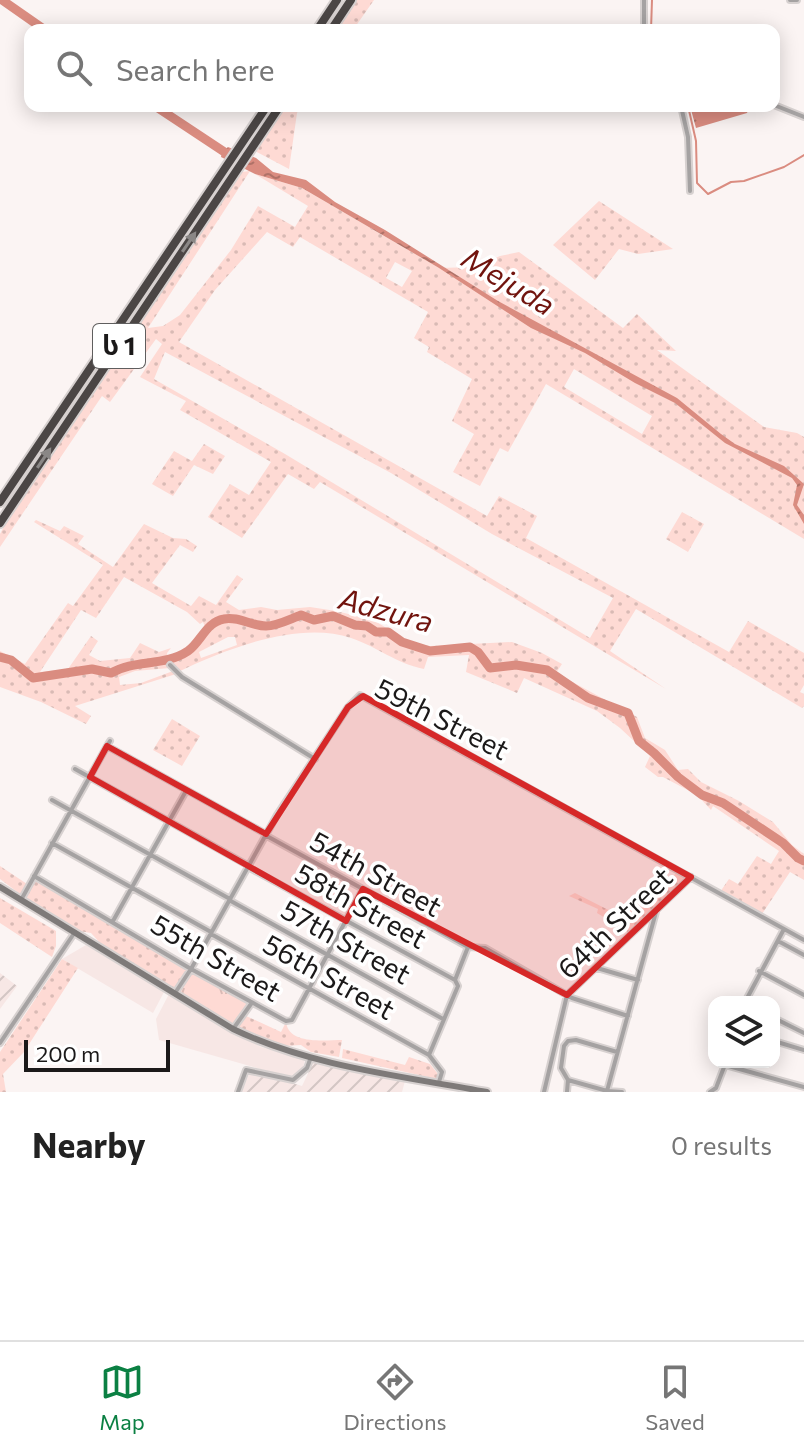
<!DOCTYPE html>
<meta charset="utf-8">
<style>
body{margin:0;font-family:Commissioner,"Noto Sans Georgian",sans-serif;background:#f2f2f2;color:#222}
.controls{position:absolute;right:24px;bottom:24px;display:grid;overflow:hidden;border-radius:16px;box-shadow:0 4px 20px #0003}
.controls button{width:72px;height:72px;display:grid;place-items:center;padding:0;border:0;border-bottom:2px solid #e0e0e0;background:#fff;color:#222;font:40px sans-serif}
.scale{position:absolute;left:24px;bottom:20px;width:146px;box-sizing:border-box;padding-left:8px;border:4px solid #1b1919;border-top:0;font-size:22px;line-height:28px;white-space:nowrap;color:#1b1919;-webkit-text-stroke:6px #fff;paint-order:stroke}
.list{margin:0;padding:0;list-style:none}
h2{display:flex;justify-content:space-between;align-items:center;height:104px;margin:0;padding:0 32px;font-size:34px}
h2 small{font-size:26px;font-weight:400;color:#767676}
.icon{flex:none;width:44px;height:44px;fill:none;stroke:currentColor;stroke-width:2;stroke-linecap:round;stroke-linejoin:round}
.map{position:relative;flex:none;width:804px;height:1092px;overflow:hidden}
.search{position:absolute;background:#fff;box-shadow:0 4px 20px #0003;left:24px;right:24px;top:24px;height:88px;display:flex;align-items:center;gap:20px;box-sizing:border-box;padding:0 28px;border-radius:16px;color:#767676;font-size:30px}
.sheet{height:248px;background:#fff}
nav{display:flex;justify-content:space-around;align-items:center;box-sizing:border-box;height:112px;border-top:2px solid #e0e0e0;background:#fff;font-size:22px;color:#767676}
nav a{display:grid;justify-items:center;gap:4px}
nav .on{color:#0b8043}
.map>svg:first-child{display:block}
.built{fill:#f7e7e5}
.industrial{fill:url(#industrial-furrows)}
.grass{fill:url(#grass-dots);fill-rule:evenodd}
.park{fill:url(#park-tufts)}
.garden{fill:#fedad4}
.water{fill:url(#water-ripples)}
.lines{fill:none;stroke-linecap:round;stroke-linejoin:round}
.stream{stroke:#da8c80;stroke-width:2}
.river{stroke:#da8c80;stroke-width:9}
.minor-casing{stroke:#d7d1d0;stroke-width:8}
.secondary-casing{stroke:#d7d1d0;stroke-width:10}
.motorway-casing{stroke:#d7d1d0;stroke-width:12}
.minor{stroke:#a5a2a2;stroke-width:4}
.secondary{stroke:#7e7a79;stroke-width:6}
.motorway{stroke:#4b4645;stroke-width:8}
.oneway{fill:#8a8786}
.marked{fill:#d62828;fill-opacity:0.2;stroke:#d62828;stroke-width:6;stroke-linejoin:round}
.labels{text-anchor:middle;stroke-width:7;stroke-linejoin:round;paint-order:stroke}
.shield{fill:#fff;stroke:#5f5e5e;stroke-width:2}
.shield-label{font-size:26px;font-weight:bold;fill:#1b1919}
.street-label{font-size:28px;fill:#1b1919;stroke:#fff}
.water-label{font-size:30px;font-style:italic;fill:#71140e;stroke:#fff}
</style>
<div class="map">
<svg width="804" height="1092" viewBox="0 0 804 1092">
<defs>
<pattern id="industrial-furrows" width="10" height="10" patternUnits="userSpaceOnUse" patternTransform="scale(2)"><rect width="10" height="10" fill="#f7e7e5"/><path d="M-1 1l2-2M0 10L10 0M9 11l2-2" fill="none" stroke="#d3c6c4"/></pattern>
<pattern id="grass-dots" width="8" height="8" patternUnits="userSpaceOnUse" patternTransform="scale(2)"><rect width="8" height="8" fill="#fedad4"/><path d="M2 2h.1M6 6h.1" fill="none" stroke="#d9bab5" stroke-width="1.8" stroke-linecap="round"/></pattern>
<pattern id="park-tufts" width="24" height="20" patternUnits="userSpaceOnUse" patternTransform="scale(2)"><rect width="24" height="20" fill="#fedad4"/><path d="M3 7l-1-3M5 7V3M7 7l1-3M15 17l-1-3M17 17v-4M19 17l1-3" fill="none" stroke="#d9bab5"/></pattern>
<pattern id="water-ripples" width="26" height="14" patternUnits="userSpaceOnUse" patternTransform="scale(2)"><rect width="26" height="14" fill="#da8c80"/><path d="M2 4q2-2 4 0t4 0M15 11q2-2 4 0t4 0" fill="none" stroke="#b07268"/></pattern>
</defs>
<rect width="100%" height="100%" fill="#fbf4f3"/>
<path class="built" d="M86,945L164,992L153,1013L62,959Z
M169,994L261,1047L305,1060L303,1068L292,1076L271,1072L159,1040L156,1019Z"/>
<path class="industrial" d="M0,973L17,986L0,1009Z
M314,1061L405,1081L402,1092H242L248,1076L252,1071L302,1086Z"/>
<path class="grass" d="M351,0H374L353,30H331Z
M280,106H301L297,113L289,169L251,149Z
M250,171L148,328L163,326L180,315L231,250L258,206L295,227L308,206L255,174L302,188L439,268L475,267L500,256L519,252L623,328L637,314L676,351L657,350L764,427L797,433L804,437V539L546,384L508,452L500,448L480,486L453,472L474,434L452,421L472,379L427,352L429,347L414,338L428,312L300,237L293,247L267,232L215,290L179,342L487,516L499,496L537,516L526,538L729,652L748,621L804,653V685L800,692L804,694V706L802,708L636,609L610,651L666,689L320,482L314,489L288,474L242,538L208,517L230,484L249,495L271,462L180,410L186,401L140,377L162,344L156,339L110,402L102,396L0,547V534L13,509L241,172ZM395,262L412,271L402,287L386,278ZM165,352L391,473L492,534L613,598L590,638L285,454L154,379ZM574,369L652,416L642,434L564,387Z
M599,201L673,249L638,254L619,249L595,280L553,245Z
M204,444L225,456L213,474L194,465L173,496L152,484L174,451L192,461Z
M682,512L704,524L688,552L666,539Z
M36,520L60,531L64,526L84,536L78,544L113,567L144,524L173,538L186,539L197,546L193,552L180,545L152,583L191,606L199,596L216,605L237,575L243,579L226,602L239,610L261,607L277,610L310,607L336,611L373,620L412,643L430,646L512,642L542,653L562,664L556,673L637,717L645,738L665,750L678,770L688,769L701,782L739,801L773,822L792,845L804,854V880L790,872L762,914L720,892L729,879L738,884L757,856L771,864L779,851L713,806L711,810L697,795L663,777H658L645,767L650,756L620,728L597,711L524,678L517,693L466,672L469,655L428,657L424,669C395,663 378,647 351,638C299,620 226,649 178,672L174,670L170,659L189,650L206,629L203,622L200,624L187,612L124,577L96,618L81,610L40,672L68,669L91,636L98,641L89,655L100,661L130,658L140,643L159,652L171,648L167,653L168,659L124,664L111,672L90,667L34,676L11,659L0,655V651L25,664L68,603L73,606L103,565L34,522ZM228,637H235L237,645L201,658L199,652Z
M0,658L10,662L33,679L92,671L111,675L126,667L168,661L170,668L135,671L119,677L120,685L141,683L173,671L176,674L75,706L91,716L86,724L41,702L0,687Z
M172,719L200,736L182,766L153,750Z
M0,866L27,884L20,894L0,879Z
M679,870L688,879L631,934L597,913L598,909L569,896L575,893L630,921Z
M36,879L190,967L174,989L101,944L91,933L79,931L26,898Z
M0,898L56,931V946L52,957L0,923Z
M62,959L78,968L24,1052L3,1074L6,1092H0V1052Z
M244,1015L281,1032L286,1022C289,1045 324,1040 342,1040L339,1057L311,1052L301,1045L284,1046L236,1026Z
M343,1049L405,1065L409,1057L430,1064L438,1074L437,1079L342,1058Z"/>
<path class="park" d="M192,971L249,1004L235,1025L179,992Z"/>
<path class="garden" d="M196,980L222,995L214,1008L188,993Z"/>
<path class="water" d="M690,106H750L747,113L696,128Z
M228,147L256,158L273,172L306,180L335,202L385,230L498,301L677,398L721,434L735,444L784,466L804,484L797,505L804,515V524L793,505L797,485L792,478L725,443L675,403L635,383L585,353L531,328L439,268L302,188L255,174L221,157L222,152Z"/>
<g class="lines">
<path class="stream" d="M651,30L652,0
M688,106L696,141L697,183L708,194L731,182L744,181L784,167L804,155"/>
<path class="river" d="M2,0L45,30
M155,106L232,157
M0,657L11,660L33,678L92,669L111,673C135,659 164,667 188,651C201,642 206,622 224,619C238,616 252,626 266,626C277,626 290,619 301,615L314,620L333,616L355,625L367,626L376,632H388L402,642L430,651L470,647L478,652L490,668L516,665L547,670L588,698L628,713L639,741L654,753L678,777L702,795L723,803L783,843L798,858L804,861"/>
<defs>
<path id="minor" d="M644,0V30
M790,0H797
M774,105L804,117
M681,106L688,137L690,191
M170,665L182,677L315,759
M110,741L107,746L266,834
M75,769L249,866
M52,800L230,899
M265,835L468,947
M52,843L211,932
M248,867L455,980
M34,876L191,969L286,1021L292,1020L363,889
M21,900L107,746
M229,900L443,1019
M113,921L186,791
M211,934L429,1055
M778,941L804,955
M468,947L485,948L572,998L628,1016
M597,968L638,980
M759,971L804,995
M455,980L468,947
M175,993L191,969L277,815L348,707L360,695L804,940
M745,1002L784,929
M774,1018L804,1033
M233,1029L251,1004
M774,1041L804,1050
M0,1043L75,932
M564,1046L568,1041L576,1040L617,1052
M564,1046L561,1068L568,1080
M725,1065L804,1087
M568,1080L607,1091L622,1092
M439,1082L442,1072L429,1055L458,986L455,980
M607,1091L656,912
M238,1092L246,1070L293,1080L307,1068L311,1057
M544,1092L567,995L691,877
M567,1092L568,1080
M710,1092L716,1088L726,1062"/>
<path id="secondary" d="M0,887L233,1029C312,1067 402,1076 487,1092"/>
<path id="motorway" d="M317,30L337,0
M331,30L351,0
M0,502L267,106
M0,523L280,106"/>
</defs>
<use href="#minor" class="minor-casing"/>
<use href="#secondary" class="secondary-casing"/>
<use href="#motorway" class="motorway-casing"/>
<use href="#minor" class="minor"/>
<use href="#secondary" class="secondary"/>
<use href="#motorway" class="motorway"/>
</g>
<defs><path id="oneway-solid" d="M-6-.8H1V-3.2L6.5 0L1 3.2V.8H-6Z" transform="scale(2)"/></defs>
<g class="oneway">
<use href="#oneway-solid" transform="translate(189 242) rotate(-56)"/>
<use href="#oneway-solid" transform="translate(44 458) rotate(-56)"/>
</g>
<path class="marked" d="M363,696L691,877L567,995L363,889L346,921L90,777L107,746L266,834L348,707Z"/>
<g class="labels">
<rect class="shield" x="93" y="324" width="52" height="44" rx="6"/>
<g class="shield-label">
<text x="119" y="355">ს 1</text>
</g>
<g class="street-label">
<text transform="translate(442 719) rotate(27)" y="10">59th Street</text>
<text transform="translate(376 874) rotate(29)" y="10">54th Street</text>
<text transform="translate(361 906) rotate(29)" y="10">58th Street</text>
<text transform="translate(615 923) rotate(-44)" y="10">64th Street</text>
<text transform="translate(346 942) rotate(29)" y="10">57th Street</text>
<text transform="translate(216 958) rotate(30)" y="10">55th Street</text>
<text transform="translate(329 977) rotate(29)" y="10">56th Street</text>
</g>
<g class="water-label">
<text transform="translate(508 282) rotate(31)" y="10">Mejuda</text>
<text transform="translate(386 611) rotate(15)" y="10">Adzura</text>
</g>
</g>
</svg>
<div class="controls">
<button><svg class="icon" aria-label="layers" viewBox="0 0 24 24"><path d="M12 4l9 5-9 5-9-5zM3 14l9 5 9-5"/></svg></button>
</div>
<div class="scale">200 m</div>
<div class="search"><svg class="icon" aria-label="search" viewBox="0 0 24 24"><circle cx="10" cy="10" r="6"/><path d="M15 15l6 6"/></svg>Search here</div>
</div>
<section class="sheet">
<h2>Nearby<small>0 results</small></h2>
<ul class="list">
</ul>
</section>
<nav>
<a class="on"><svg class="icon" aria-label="map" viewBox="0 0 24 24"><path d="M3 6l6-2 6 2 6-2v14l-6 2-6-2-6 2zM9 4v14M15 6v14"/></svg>Map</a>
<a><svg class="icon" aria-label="directions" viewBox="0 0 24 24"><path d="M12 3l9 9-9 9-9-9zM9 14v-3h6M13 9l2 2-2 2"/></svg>Directions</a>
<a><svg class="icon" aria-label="saved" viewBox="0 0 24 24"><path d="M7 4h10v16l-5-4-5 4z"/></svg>Saved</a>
</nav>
